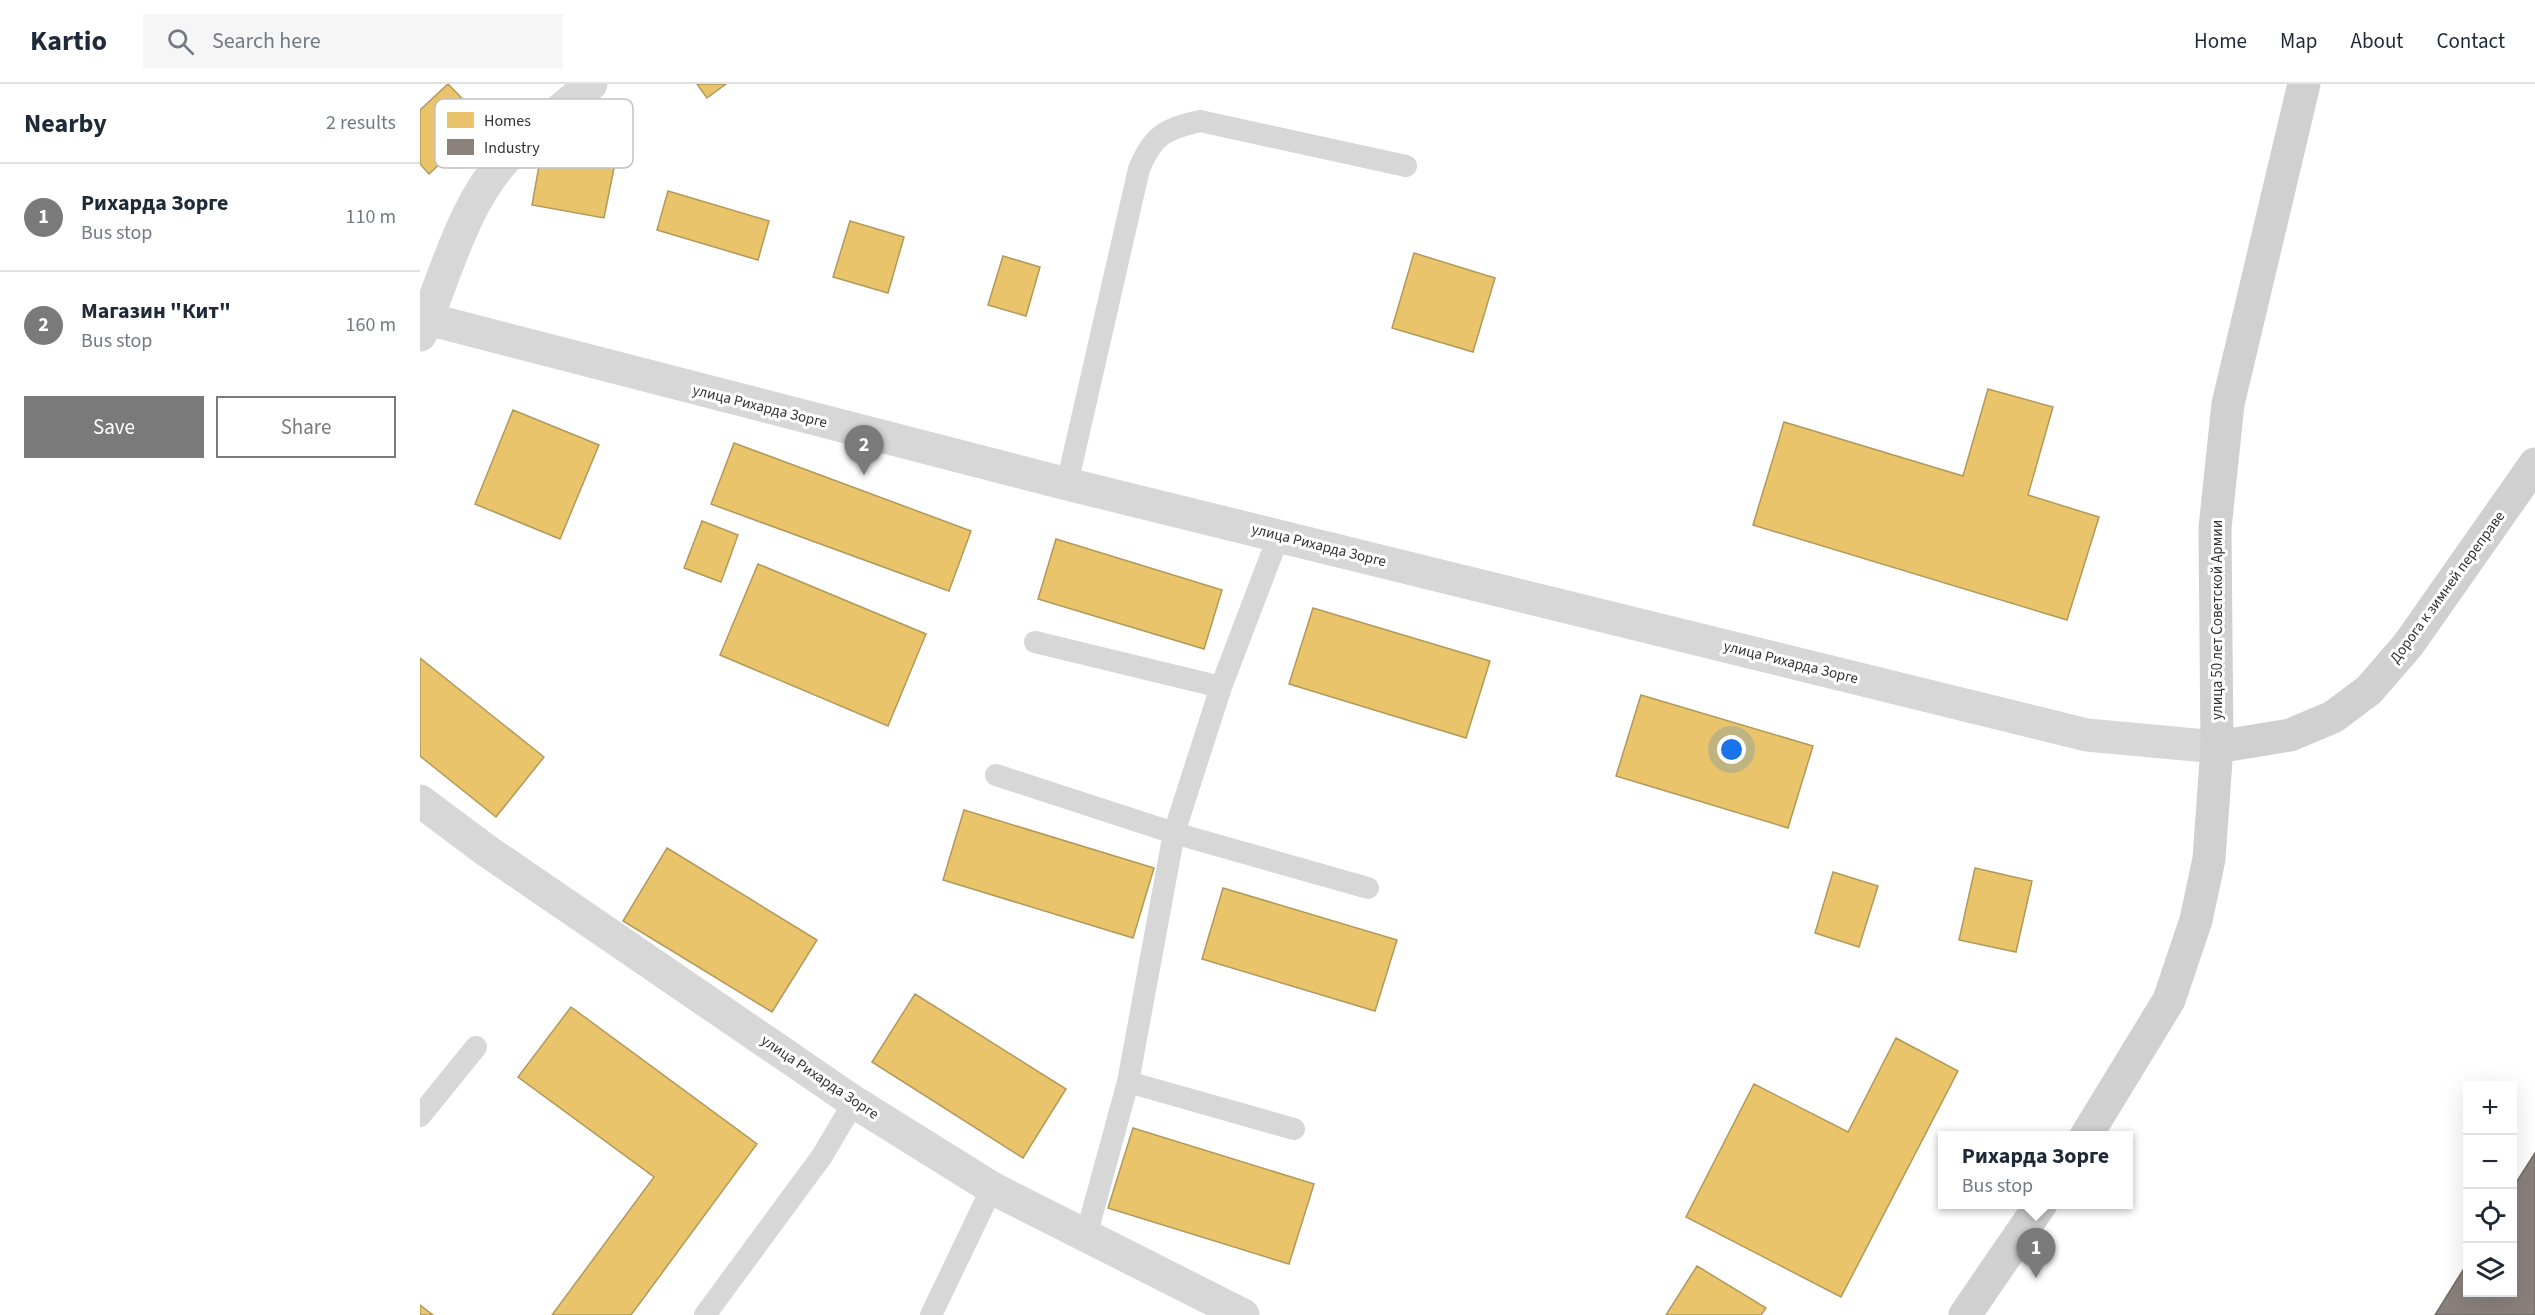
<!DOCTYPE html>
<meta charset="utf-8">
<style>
body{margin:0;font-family:"Source Sans 3",sans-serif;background:#f6f6f7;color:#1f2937}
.controls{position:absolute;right:18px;bottom:18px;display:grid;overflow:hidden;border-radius:0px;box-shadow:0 6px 24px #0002}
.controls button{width:54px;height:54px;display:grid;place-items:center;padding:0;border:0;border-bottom:2px solid #e0e1e3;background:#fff;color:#1f2937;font:30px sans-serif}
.you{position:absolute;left:1312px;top:666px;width:21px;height:21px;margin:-15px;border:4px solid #fff;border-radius:50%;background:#1a73e8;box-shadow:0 0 0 9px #1a73e833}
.badge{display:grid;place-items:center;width:39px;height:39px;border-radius:50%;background:#7a7a7a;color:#fff;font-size:20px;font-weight:700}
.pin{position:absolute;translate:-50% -50px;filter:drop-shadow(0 2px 3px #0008)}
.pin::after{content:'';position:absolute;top:32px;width:21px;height:18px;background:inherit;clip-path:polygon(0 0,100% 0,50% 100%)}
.popup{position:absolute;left:1518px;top:1047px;width:195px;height:78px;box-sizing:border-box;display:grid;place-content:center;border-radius:0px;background:#fff;filter:drop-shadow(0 2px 4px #0005);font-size:20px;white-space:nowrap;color:#747a83}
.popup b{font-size:22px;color:#1f2937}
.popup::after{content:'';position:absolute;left:50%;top:100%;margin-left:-12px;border:12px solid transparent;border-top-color:#fff}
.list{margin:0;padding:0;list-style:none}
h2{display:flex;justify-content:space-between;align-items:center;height:78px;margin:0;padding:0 24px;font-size:26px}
h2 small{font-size:20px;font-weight:400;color:#747a83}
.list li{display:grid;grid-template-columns:39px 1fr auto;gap:18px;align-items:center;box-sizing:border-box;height:108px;padding:0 24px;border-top:2px solid #e0e1e3}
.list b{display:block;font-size:22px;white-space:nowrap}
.list p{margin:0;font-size:20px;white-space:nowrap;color:#747a83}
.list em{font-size:20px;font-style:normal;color:#747a83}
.actions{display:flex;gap:12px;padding:18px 24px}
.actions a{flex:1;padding:14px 0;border:2px solid #7a7a7a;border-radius:0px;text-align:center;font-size:21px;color:#7a7a7a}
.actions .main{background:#7a7a7a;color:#fff}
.icon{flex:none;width:33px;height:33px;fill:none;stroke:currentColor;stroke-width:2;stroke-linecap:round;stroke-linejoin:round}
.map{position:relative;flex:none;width:2115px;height:1231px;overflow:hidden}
header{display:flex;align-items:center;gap:36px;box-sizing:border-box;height:84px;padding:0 30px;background:#fff;border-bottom:2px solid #e0e1e3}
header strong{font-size:28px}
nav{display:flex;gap:33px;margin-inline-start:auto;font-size:21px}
.search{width:420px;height:54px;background:#f6f6f7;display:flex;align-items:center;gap:15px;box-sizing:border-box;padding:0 21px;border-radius:0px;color:#747a83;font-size:22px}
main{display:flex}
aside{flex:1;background:#fff}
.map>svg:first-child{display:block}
.homes{fill:#e9c46a;stroke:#b2985a;stroke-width:1.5}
.industry{fill:#8a817c;stroke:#706a66;stroke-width:1.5}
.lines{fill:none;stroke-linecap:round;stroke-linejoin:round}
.lane{stroke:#d7d7d7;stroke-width:22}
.street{stroke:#d7d7d7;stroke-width:33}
.secondary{stroke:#d0d0d0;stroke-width:33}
.labels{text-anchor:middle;stroke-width:6;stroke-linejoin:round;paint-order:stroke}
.street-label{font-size:15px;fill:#333;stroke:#fff}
.key{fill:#fff;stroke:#c2c2c2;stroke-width:1.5}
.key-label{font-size:16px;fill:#333}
</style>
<header>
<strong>Kartio</strong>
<div class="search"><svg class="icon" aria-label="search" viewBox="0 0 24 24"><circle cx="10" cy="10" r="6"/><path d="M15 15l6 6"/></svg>Search here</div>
<nav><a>Home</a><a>Map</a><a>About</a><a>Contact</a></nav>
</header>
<main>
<aside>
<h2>Nearby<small>2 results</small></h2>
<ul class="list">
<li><span class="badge">1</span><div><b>Рихарда Зорге</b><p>Bus stop</p></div><em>110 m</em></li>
<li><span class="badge">2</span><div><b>Магазин &quot;Кит&quot;</b><p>Bus stop</p></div><em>160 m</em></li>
</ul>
<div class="actions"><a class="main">Save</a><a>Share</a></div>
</aside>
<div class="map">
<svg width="2115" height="1231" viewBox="0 0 2115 1231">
<rect width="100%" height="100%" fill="#fff"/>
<path class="homes" d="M28,0L65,38L9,90L0,80V26Z
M277,0H306L287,14Z
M122,65L195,79L184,134L112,121Z
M248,107L349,137L338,176L237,146Z
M430,137L484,153L468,209L413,193Z
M994,169L1075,194L1053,268L972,244Z
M583,172L620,183L606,232L568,221Z
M1568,305L1633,323L1608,411L1679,433L1647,536L1333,441L1364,338L1543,392Z
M93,326L179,361L140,455L55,420Z
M314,359L551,447L529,507L291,420Z
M282,437L318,451L301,498L264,484Z
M636,455L802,506L784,565L618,515Z
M338,480L506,550L468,642L300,571Z
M893,524L1070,577L1046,654L869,600Z
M0,574L124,673L76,733L0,672Z
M1221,611L1393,662L1368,744L1196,692Z
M544,726L734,784L713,854L523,796Z
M247,764L397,856L352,928L203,837Z
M1555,784L1612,797L1596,868L1539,856Z
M1413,788L1458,802L1439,863L1395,849Z
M803,804L977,856L955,927L782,875Z
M495,910L646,1005L603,1074L452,978Z
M151,923L337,1060L211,1231H132L234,1093L98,993Z
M1476,954L1538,987L1421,1213L1266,1133L1334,1000L1428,1048Z
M713,1044L894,1100L869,1180L688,1124Z
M1277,1182L1346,1224L1341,1231H1246Z
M0,1221L13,1231H0Z"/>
<path class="industry" d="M2115,1069V1231H2015L2048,1178V1208H2092V1105Z"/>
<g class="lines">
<path class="lane" d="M647,400L719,85C733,51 745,45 780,37L986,82
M615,558L801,603
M576,691L754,749L948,804
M708,998L874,1045
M0,1032L56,963
M666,1152L708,998L754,749L801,603L859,451
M285,1231L402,1072L434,1018
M511,1231L572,1104"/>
<path class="street" d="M0,233L647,400L1667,651L1797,663
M0,251C26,192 42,121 87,73C113,46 144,24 171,0
M0,717L67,767L434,1018L572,1104L823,1231"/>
<path class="secondary" d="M1797,663L1870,651L1913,633L1949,606L1988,561L2115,380
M1666,1052L1749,916L1776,836L1789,775L1797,663L1795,444L1808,320L1884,0
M1545,1231L1621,1120"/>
</g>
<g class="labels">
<g class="street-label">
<text transform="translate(340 322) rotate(14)" y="5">улица Рихарда Зорге</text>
<text transform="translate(899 461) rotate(14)" y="5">улица Рихарда Зорге</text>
<text transform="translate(2027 503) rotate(-54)" y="5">Дорога к зимней переправе</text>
<text transform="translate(1797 536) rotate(-90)" y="5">улица 50 лет Советской Армии</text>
<text transform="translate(1371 578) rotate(14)" y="5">улица Рихарда Зорге</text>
<text transform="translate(400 993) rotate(34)" y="5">улица Рихарда Зорге</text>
</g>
</g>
<rect x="15" y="15" width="198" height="69" rx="9" class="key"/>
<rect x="27" y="28" width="27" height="16" fill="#e9c46a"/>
<rect x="27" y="55" width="27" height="16" fill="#8a817c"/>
<g class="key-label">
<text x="64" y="42">Homes</text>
<text x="64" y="69">Industry</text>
</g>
</svg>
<div class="controls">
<button>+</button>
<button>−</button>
<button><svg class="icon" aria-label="locate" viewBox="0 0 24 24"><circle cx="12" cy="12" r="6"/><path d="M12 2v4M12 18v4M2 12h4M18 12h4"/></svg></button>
<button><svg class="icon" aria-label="layers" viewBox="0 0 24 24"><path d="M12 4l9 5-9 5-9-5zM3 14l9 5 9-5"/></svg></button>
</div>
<div class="you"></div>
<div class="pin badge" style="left:1616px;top:1194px">1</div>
<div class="popup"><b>Рихарда Зорге</b>Bus stop</div>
<div class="pin badge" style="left:444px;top:391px">2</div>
</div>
</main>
